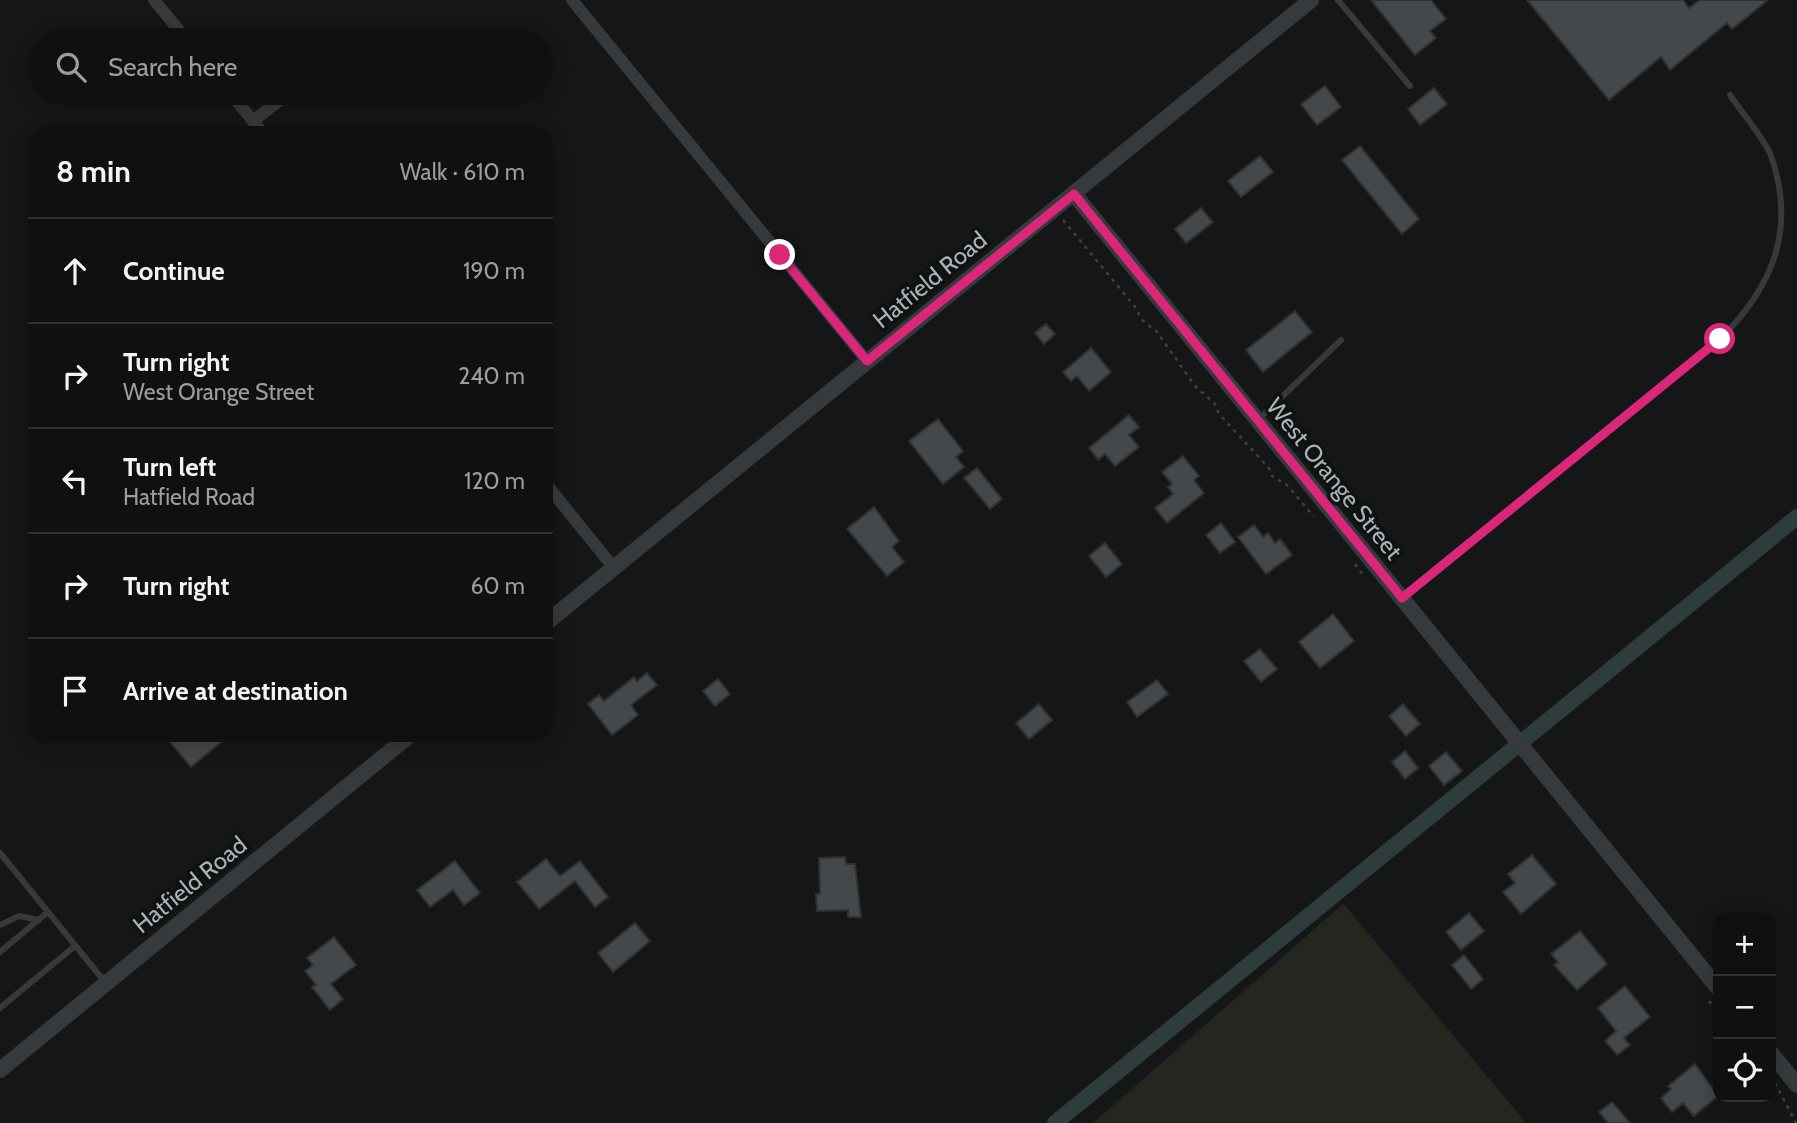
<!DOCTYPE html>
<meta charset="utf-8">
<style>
body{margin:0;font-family:Cabin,sans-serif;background:#1e1e1f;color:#f1f3f6}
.controls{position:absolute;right:21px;bottom:21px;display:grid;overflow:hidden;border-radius:14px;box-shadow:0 4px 18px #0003}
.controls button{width:63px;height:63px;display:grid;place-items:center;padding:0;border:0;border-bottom:2px solid #303031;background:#101011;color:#f1f3f6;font:35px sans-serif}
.stop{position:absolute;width:21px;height:21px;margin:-16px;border:5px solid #db2777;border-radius:50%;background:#fff}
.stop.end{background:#db2777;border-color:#fff;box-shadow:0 2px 7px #0008}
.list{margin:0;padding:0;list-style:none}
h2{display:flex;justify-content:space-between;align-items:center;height:91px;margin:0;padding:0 28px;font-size:30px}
h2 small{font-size:23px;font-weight:400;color:#9c9d9f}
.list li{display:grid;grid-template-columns:46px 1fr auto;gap:21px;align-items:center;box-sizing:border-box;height:105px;padding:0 28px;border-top:2px solid #303031}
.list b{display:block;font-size:26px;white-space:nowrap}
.list p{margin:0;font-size:23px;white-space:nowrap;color:#9c9d9f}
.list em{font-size:23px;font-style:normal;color:#9c9d9f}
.icon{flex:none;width:38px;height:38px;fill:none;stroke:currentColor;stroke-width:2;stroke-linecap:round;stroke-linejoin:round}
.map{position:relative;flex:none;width:1797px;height:1123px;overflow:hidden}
.search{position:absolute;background:#101011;box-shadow:0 4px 18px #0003;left:28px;top:28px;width:525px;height:77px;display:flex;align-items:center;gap:18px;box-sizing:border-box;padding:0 24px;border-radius:38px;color:#9c9d9f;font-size:26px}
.panel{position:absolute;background:#101011;box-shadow:0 4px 18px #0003;left:28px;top:126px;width:525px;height:616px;border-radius:21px}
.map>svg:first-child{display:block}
.green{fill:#23271f}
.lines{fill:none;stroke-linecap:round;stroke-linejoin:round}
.canal{stroke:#2e3c3b;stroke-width:16}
.building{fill:#44484a;stroke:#2f3133;stroke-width:2}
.path{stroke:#3c4143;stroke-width:2.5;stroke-dasharray:3.5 5;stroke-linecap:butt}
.service{stroke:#363a3c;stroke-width:6}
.minor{stroke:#363a3c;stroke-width:12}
.tertiary{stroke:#363a3c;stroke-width:16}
.route{stroke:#db2777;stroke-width:9}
.labels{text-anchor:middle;stroke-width:7;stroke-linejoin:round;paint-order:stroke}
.street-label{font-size:24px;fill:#a8b4b6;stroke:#101112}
</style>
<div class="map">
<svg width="1797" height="1123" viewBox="0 0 1797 1123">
<rect width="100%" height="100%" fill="#151617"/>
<path class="green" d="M1343,903L1526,1123H1093L1343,904Z"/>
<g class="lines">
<path class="canal" d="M1055,1123L1797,517"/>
</g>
<path class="building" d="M1371,0H1431L1446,19L1430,31L1436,38L1415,55Z
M1527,0H1683L1689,8L1700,0H1768L1732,29L1727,23L1670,70L1661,57L1609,100Z
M1325,86L1341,107L1317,125L1301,104Z
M1434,88L1447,104L1420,125L1408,109Z
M1360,146L1419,219L1402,234L1342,160Z
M1260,156L1273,172L1241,197L1228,181Z
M1201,208L1213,222L1186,243L1175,229Z
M1295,311L1312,332L1263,372L1246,350Z
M1046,324L1055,334L1044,344L1035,333Z
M1091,348L1111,372L1089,391L1077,376L1071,381L1063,372Z
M1129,415L1139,427L1129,435L1139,447L1115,466L1105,454L1098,460L1089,448Z
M938,419L963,451L956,457L964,467L943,484L909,441Z
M1183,456L1199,476L1194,480L1204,493L1167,523L1155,508L1173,494L1168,487L1172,484L1162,472Z
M977,468L1002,499L990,509L964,478Z
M874,507L899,541L892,547L904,562L887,576L847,529Z
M1221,523L1235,542L1220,553L1206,535Z
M1254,525L1263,537L1268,533L1275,543L1280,539L1292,555L1266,574L1238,537Z
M1105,543L1122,564L1106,577L1089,556Z
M1333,614L1354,641L1320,668L1299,642Z
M1260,649L1277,669L1261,682L1244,661Z
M647,673L657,685L631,705L638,715L612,735L588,704L599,695L604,701L634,677L637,681Z
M718,679L730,694L715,706L703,691Z
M1157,680L1168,694L1137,717L1127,702Z
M1039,704L1052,720L1029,739L1016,723Z
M1403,704L1420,724L1406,736L1389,716Z
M164,735H230L191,767Z
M1405,751L1418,768L1405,779L1392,762Z
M1446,752L1462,771L1444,785L1429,766Z
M1532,855L1556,884L1521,914L1503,892L1515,883L1508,874Z
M845,857L846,864H855L861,917H848V910L817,911L816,894H820L819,858Z
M546,859L560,876L580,861L608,897L595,907L575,881L539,909L517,882Z
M455,861L480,893L464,905L453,890L430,907L417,890Z
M1469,913L1484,931L1461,950L1446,932Z
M635,923L650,941L613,972L598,953Z
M1580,931L1607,964L1577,990L1554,965L1558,962L1551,954Z
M334,937L356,965L331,984L343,999L330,1010L312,987L316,985L305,971L313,965L307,958Z
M1464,955L1483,979L1471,989L1452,965Z
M1625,986L1650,1017L1624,1038L1630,1045L1617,1055L1605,1041L1616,1031L1598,1008Z
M1695,1064L1718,1096L1694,1116L1683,1103L1672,1112L1661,1098L1671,1089L1668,1086Z
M1612,1102L1630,1123H1608L1599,1112Z"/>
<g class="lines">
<path class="path" d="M1063,220L1136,308L1141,319L1157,332L1195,386L1215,404L1219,414L1269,468L1272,476L1288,486L1314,517
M1355,564L1365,578
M1709,1001L1718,1011
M1775,1083L1796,1123"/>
<path class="service" d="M1338,0L1410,86
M1259,419L1341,340
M1404,597L1720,339C1774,286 1797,227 1770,153C1759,132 1743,114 1730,95
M0,853L105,982
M0,925L19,916L39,920
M0,952L48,912
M0,1008L75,946"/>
<path class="minor" d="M154,0L187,40
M572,0L867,361
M230,93L263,133
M253,121L289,93
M546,484L614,568"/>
<path class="tertiary" d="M1074,194L1718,988
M546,623L1311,0
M1771,1053L1797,1085
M0,1070L410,735"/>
</g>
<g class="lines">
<path class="route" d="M780,255L867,361L1074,194L1402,598L1720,339"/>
</g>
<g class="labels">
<g class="street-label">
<text transform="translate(930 280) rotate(-39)" y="8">Hatfield Road</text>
<text transform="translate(1334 479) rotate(51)" y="8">West Orange Street</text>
<text transform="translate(190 885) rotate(-39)" y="8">Hatfield Road</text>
</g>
</g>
</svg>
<div class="controls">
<button>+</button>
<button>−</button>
<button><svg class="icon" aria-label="locate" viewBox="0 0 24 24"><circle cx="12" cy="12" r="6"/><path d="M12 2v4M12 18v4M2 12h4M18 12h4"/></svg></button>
</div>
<div class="stop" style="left:1720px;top:339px"></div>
<div class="stop end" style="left:780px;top:255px"></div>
<div class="search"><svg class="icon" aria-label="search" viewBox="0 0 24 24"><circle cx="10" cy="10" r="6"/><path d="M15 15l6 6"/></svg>Search here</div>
<section class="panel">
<h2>8 min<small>Walk · 610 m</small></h2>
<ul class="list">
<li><svg class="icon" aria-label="ahead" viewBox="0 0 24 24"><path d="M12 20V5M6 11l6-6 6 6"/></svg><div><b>Continue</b></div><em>190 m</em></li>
<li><svg class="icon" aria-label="right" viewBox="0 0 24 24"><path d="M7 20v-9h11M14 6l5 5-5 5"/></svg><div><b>Turn right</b><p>West Orange Street</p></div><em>240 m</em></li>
<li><svg class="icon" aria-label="left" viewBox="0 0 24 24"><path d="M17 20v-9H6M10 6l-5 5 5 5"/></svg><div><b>Turn left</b><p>Hatfield Road</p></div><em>120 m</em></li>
<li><svg class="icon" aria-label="right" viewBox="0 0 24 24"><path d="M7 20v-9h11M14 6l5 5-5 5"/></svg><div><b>Turn right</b></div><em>60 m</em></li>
<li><svg class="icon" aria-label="arrive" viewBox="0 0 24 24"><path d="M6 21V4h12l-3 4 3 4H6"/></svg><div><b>Arrive at destination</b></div></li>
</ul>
</section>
</div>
